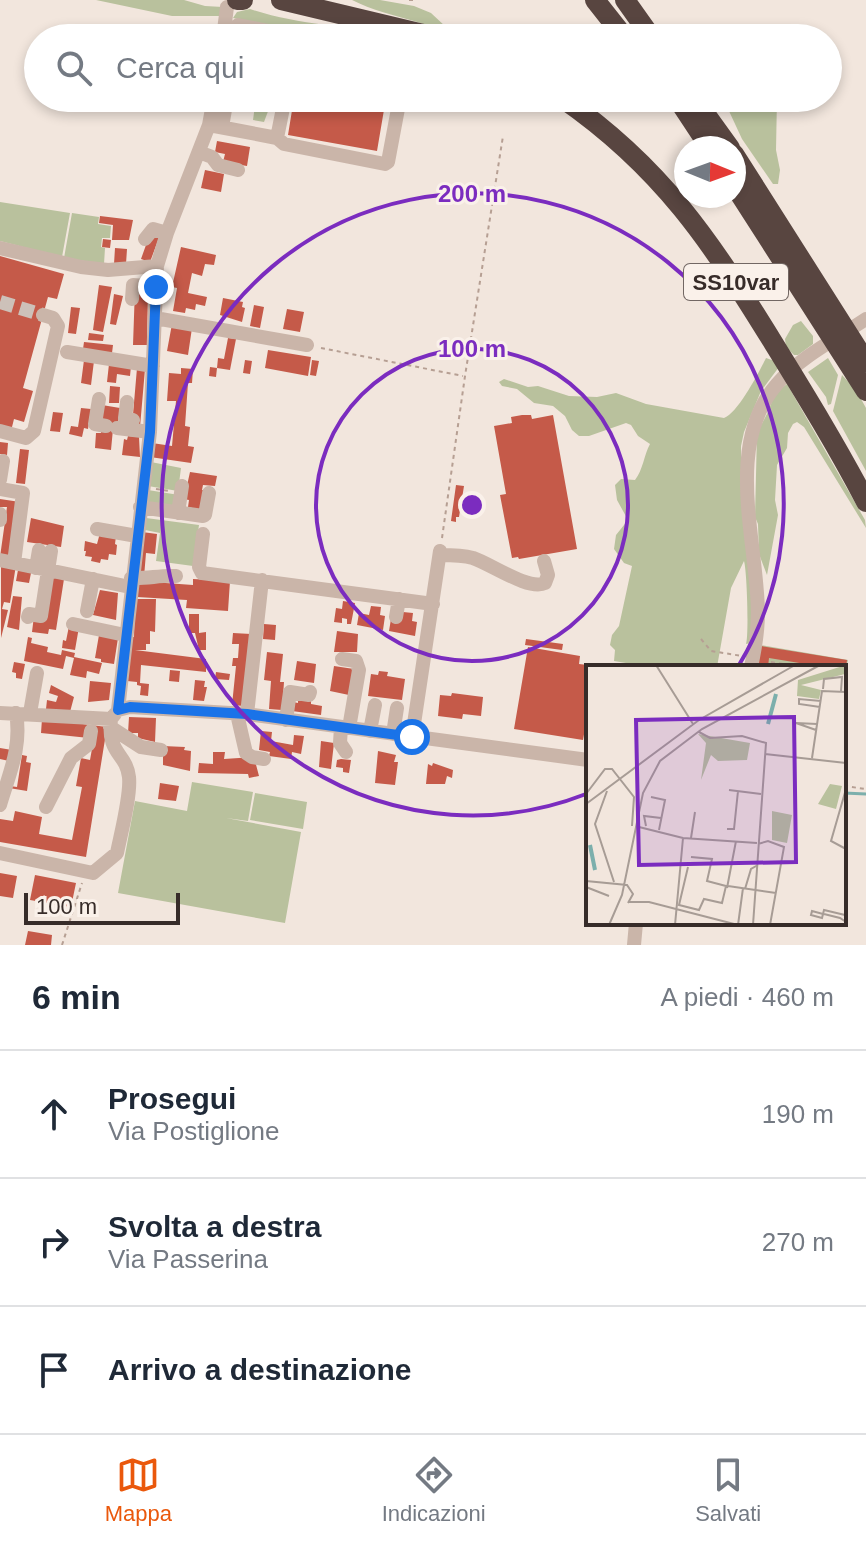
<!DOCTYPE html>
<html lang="it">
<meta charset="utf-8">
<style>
body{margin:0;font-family:Helvetica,sans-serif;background:#f6f6f7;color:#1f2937}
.compass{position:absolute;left:674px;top:136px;width:72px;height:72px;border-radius:50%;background:#fff;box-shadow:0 4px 12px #0003;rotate:91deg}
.scale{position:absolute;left:24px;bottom:20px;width:156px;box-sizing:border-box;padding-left:8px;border:4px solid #372c29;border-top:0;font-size:22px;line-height:28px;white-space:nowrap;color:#372c29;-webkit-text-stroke:6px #faf1ea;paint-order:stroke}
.stop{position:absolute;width:24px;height:24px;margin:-18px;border:6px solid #1a73e8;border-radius:50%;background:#fff}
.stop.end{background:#1a73e8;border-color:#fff;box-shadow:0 2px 8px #0008}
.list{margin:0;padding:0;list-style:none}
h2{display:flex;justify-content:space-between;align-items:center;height:104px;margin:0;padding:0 32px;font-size:34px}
h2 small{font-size:26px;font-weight:400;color:#747a83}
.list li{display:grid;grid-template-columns:52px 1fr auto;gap:24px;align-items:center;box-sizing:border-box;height:128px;padding:0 32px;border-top:2px solid #e0e1e3}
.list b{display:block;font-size:30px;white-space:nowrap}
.list p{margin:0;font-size:26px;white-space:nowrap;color:#747a83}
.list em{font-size:26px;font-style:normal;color:#747a83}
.icon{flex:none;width:44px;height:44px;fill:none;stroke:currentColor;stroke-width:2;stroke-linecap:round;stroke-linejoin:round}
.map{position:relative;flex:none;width:866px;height:945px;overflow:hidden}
.search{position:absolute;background:#fff;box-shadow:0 4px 12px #0003;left:24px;right:24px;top:24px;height:88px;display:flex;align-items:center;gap:20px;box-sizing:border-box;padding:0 28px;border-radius:44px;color:#747a83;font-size:30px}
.sheet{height:488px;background:#fff}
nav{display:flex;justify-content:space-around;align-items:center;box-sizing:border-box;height:112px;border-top:2px solid #e0e1e3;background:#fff;font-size:22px;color:#747a83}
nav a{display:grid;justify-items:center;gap:4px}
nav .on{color:#ea580c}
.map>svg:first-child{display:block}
.green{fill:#b9c19d}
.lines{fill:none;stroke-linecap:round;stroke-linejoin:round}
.stream{stroke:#7cafac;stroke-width:3}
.building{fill:#c55a49}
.minor-tunnel{stroke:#cdc1b9;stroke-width:14;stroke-dasharray:14 7;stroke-linecap:butt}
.path{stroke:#b69f93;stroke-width:2;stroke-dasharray:4 4;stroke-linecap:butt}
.minor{stroke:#cab5a9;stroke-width:14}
.highway{stroke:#584540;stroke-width:20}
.route{stroke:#1a73e8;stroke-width:10}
.ring{fill:none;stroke:#7b2cbf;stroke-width:4}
.labels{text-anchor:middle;stroke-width:6;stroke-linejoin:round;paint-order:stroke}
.shield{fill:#faf1ea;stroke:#726763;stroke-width:2}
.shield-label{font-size:22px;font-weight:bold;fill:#372c29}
.inset-river{fill:none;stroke:#7cafac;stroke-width:4}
.inset-road{fill:none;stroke:#a79c95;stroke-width:2}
.view{fill:#7b2cbf;fill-opacity:0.15;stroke:#7b2cbf;stroke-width:4}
.inset-edge{fill:none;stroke:#372c29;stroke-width:4}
.centre{fill:#7b2cbf;stroke:#faf1ea;stroke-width:4}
.ring-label{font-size:24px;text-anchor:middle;font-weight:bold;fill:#7b2cbf;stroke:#faf1ea;stroke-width:6;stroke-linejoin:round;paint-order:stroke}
</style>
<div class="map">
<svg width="866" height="945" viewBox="0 0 866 945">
<rect width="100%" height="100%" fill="#f2e6dd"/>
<path class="green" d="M96,0H184L205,6L223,7L220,16H172Z
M352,0H380L414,6L431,13L446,27L473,35L470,38C450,37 433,26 414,21C392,15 372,10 352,0Z
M250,9C297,25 347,25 394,38L318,36L233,18L237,12Z
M256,98H273L264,122L253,120Z
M719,98H777L776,150L780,170L778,184H773L742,139L729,111Z
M0,202L70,213L62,257L0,241Z
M72,213L99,217L98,224L111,226L110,238H102L101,247L105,248L104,264L64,258Z
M801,321L813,336V344L798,355H794L786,347L785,339L793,325Z
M766,358L775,361L779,367L761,391L744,432L741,446V476L753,609L750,643L746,644C749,635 747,571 744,561L731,588L717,667H650L614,661L615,650L610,645L612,635L619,626L632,566L624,563L614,549L616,535L628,520L617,500L615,485L621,479L635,480C643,470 644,455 650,444L638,436L631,425L626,423L589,436H579L572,430L565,416L553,406L534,403L517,389L502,386L499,382L504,379L528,387L538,386L569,396L597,397L616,393L646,404L724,418C738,413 759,372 766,358Z
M828,358L838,375L831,404L828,405L826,397L808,372Z
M842,375L856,390L866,408V471L833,411Z
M787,384L865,520L866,528L804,427L797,422L793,424L788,433L787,448L777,465L775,500L778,515L767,575L759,554L758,524L755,517L757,433L768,412L775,393Z
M151,462L181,468L178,491L148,486Z
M148,490L179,495L176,510L146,507Z
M146,518L199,525L193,566L156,561L160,533L145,530Z
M760,645L848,660L844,679V667H756Z
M192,782L253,792L248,821L226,818L301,832L285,923L118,893L135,801L187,811Z
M255,793L307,802L303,829L250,820Z"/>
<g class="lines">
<path class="stream" d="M844,793L866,794"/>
</g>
<path class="building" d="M294,98H386L377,151L288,135Z
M217,141L250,147L247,166L223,162L225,154L215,152Z
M205,170L224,174L221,192L201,188Z
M100,216L133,220L129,240H112L113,225L99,223Z
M151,231L160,235L150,262L141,259Z
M103,239L111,240L110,248L102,247Z
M181,247L216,255L214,265L205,264L202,276L192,273L188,293L207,297L205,306L196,304L195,310L186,308L185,313L173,311L177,288L172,287Z
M115,248L127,249L126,264H114Z
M0,256L64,274L57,299L48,297L23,388L33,391L24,422L14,419L11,431L0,428Z
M99,285L112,287L103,332L93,330Z
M135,288L148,289L147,345H133Z
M114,294L123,296L116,325L110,324Z
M223,298L243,302L242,307L245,308L242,322L220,315Z
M254,305L264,307L260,328L250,326Z
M71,307L80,308L76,334L68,333Z
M287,309L304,312L300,332L283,329Z
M172,324L192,328L188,355L167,351Z
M89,333L104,335L103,341L88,340Z
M228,338L236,339L230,370L217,368L218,358L224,359Z
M84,342L113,345L112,353L83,349Z
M268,350L311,357L308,376L265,368Z
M84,360L94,361L91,385L81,383Z
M245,360L252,361L250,374L243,373Z
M312,360L319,361L316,376L310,375Z
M109,364L131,366L130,376L117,374L116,383L107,382Z
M210,367L217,368L216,377L209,376Z
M137,368L145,369L140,427L132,426Z
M181,368L193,369L192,383H188L185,426L190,427L188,446L194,447L191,463L150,457L152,443L172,446L176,401H167L169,373L181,374Z
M110,386L120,387L119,403H109Z
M102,405L120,408L117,430L113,429L111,450L95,448L96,433H101Z
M81,408L91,409L88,429L84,428L82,437L69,434L71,426L78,427Z
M53,412L63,413L60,432L50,431Z
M522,415H531L532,419L553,415L577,549L519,559L518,557L512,558L500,495L506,494L494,426L512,423L511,417Z
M128,436L139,437L140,457L122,455L124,439L127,440Z
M0,442L8,443L7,455L0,454Z
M20,449L29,450L25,484L16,483Z
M190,472L217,476L215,486L203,485L202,490L205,491L201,510L188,507L189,500L184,499Z
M456,485L464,486L459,517H456V522L451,521Z
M0,499L20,502L11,559L0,557L7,507H0Z
M31,518L64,526L61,547L27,542Z
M142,532L157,534L155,554L146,553L144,577L138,576Z
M100,533L116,536L115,544L117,545L116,555L109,554L108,560L101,559L100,563L91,561L92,557L85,556L86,551H84L85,541L97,544Z
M1,563L16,565L10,603L4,602L2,609L8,610L1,638Z
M18,570L31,573L29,583L16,581Z
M51,576L64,579L56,630L49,629L48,634L32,632L34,616Z
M193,579L230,581L228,611L186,608L187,600L137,597L138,581L193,585Z
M100,590L118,593L116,620L93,615Z
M13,596L22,597L19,630L7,627Z
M135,599H156L155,632L150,631V644H146V650H135L206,659V672L141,665L140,683L149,684L148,696L140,695L141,686L137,685V682L127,681L131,637H134Z
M343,601L355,603L351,624H347V619L342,618V623L334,622L336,608L342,609Z
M371,606L381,607L380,615L385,616L383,630L357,625L359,613L369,615Z
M403,612L413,613L412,621L417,622L415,636L389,631L391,619Z
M189,614H199V633L206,632V650H199L195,633H189Z
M264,624L276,625L275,640L263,639Z
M69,626L79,627L75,650L62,648L63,640L66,641Z
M337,631L358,634L357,652H334Z
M233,633L251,634L244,706L232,705L236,666H232L233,658H238L239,644H232Z
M99,635L118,638L114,664L101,662V659L95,658Z
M28,637L32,638L31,643L48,647L47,652L61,655L62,650L75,653L74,657L102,663L99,674L87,671L86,678L70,675L74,658L66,656L63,669L24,661Z
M526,639L563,644L562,650L525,645Z
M761,646L847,660L846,667H824L769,658L768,667H757Z
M528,647L580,656L579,664L588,665V712L583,740L514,729Z
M267,652L283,654L280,682H284L282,710L269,709L271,681L264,680Z
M297,661L316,664L314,683L294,680Z
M14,662L25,664L22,679L16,678V673L12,672Z
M334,666L354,669L349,695L330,691Z
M170,670L180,671L179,682L169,681Z
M379,671L388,672L387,676L405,679L402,700L368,696L371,674L378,675Z
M216,672L230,674L229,680L215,679Z
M195,680L205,681L204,687H207L204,701L193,700Z
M90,681L111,683L109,700L88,702Z
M51,685L74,697L70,712L46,709L47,700L56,702L58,696L49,693Z
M452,693L483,697L481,716L463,714L462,719L438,716L440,695L451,696Z
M298,698L311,700V704L322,706L321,715L292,711L293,702L298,703Z
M129,717L156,718L155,742L138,738V733H128Z
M42,719L107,727L86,857L0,842V819L13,821L15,811L42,817L39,834L72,840L82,787L76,786L81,758L90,760L95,732L89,738L41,733Z
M261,731L272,732L271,741L293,745L294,735L304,736L301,754L292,752L291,759L269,756L270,752L259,750Z
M321,741L334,743L331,769L319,767Z
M163,746L185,747L184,750L191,751L190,771L163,765Z
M0,748L12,750L9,761L0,759Z
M378,751L396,755L394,762H398L395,785L375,783Z
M213,752H225L224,759L254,757L259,776L249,778L248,774L198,773L199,763L213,764Z
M22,755L27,756L26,762L31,763L27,791L9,788L10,786L17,787Z
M341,759L351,760L349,773L343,772V768L336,767L337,760Z
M433,763L453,770L452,778L447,776L445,784H426L428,764L432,766Z
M160,783L179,786L176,801L158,799Z
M0,873L17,876L13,898L0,896Z
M35,875L76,883L71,907L30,900Z
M28,931L52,935L51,945H25Z"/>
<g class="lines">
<path class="minor-tunnel" d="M0,302L43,315"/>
<path class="path" d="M409,0H414
M321,348L463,376
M156,489L169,491
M442,538L465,376L503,136
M701,639L711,651L742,656
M771,662L801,667
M844,786L866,789
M62,945L82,883"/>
<path class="minor" d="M223,38L227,7
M234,38L235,28L238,25L294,36L295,38
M209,125L277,138L284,144L385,164L388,162L400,98
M222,127L227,98
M277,138L285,98
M199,152L212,157L218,165L238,170
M145,239L153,229L167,233
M0,248L81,267L108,270L157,266
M132,299L133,285L156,287
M155,318L307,345
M67,352L153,366
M99,399L95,424L106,426
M127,402L125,418L133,420
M117,428L150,432
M0,431L26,438L34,431L58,326L53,318L43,315
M0,480L3,461
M0,489L23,493L14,563
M140,507L203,516L205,515L209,493
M178,513L182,486
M0,514V520
M97,529L137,536
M203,534L199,567L202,573L433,604
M440,555C451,555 462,555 473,558C491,564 529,591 545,583L548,575L544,561
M0,560L130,587
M36,568L39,550
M131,578C147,579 160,575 176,576
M87,611L93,579
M28,617L29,614L41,616L51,551
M396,617L399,599
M73,624L125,635
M342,659L356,661L359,670L349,728
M751,667C755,649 758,630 758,612C757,540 724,445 777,384C800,357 836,339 866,319
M118,710L150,432L157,266L167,233L209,125L214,98
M118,710L130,707L247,714L588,760
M0,713L111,719L115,714
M30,713L37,673
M237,714L246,753L252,757L264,759
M247,714L262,580
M286,720L290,692L309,695L310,692
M110,727L141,747L161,750
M341,727L340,743L346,752
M370,731L375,705
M393,734L397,708
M412,737L440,551
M0,805C9,774 22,747 16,713
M46,807L71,758L89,744L91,731
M0,853L93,873L117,853C121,833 131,795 129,777C126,752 107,755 111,719
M634,945L636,923"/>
<path class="highway" d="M237,0H243
M281,0L440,38
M595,0L625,38
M625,0L652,38
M562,98C663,168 711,242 774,344C806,396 838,448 866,502
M677,98L710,148
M694,98L730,148
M734,154L866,362
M734,185L866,391"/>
</g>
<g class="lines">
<path class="route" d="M156,287L150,432L118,710L130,707L247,714L412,737"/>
</g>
<g class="ring">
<circle cx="472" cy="505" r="156"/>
<path d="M586 794A311 311 0 1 1 739 665"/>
</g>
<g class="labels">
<rect class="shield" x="684" y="264" width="104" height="36" rx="6"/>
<g class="shield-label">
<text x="736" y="290">SS10var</text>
</g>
</g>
<g transform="translate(586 665)">
<rect width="260" height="260" fill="#f2e6dd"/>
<path d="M260,0L259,9L215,20L235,25L233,34L211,31L212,15ZM112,69L164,78L161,95L132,96L125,90L115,115L120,78ZM244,119L256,121L250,144L232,139ZM186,146L206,150L201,178L186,175Z" fill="#b9c19d"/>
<path class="inset-river" d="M182,59L190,29M4,180L9,205"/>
<path class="inset-road" d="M70,0L107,59M237,24L238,14L256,12L255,26M234,42L213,39V34L235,36M230,65L210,58L231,59M113,67L124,73L156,71L180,78L167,260M179,89L260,98M226,93L236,26L260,27M260,124L245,176L260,184M143,125L175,129M21,126L9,159L28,217M0,129L19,104H26L48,132L46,161M65,132L79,135L73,165M0,139L113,55L209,0M60,161L58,151L75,153M53,162L97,173L171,178M141,164H148L152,126M105,173L109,147M172,179L182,176L198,182L184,260M102,202L93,240L113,245L118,234L136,238L140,221L121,216L126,194L105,192M0,216L41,220L47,229L42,238M142,221L190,228M0,222L23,231M141,223L150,176M159,224L165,204L172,200M43,237H63L152,260M259,250L238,245L236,253L225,250L226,246L237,249H238L254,253L260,257M23,260L36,230L57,128L74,96L116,64L234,0M89,260L97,173M152,260L157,223"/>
<path class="view" d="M208,52L210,197L53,200L50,55Z"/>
<rect width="260" height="260" class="inset-edge"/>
</g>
<circle cx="472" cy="505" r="12" class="centre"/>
<g class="ring-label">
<text x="472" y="202">200 m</text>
<text x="472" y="357">100 m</text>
</g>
</svg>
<svg class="compass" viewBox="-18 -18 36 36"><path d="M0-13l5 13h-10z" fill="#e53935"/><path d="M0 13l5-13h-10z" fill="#747a83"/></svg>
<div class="scale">100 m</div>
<div class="stop" style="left:412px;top:737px"></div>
<div class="stop end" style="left:156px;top:287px"></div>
<div class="search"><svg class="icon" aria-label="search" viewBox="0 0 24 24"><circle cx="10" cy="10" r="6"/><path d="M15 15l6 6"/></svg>Cerca qui</div>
</div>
<section class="sheet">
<h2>6 min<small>A piedi · 460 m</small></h2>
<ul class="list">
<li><svg class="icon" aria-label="ahead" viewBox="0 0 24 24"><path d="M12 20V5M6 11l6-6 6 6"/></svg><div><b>Prosegui</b><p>Via Postiglione</p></div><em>190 m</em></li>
<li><svg class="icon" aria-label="right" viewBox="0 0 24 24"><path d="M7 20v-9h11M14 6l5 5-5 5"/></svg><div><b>Svolta a destra</b><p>Via Passerina</p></div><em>270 m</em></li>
<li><svg class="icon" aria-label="arrive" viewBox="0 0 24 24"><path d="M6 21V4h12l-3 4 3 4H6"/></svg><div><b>Arrivo a destinazione</b></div></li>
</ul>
</section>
<nav>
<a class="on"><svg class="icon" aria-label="map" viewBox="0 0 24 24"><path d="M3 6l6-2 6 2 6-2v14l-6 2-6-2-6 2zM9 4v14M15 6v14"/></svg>Mappa</a>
<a><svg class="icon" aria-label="directions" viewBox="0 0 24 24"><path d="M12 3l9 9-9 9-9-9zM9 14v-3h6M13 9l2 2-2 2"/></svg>Indicazioni</a>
<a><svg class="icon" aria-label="saved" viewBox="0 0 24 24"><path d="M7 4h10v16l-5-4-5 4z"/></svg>Salvati</a>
</nav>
